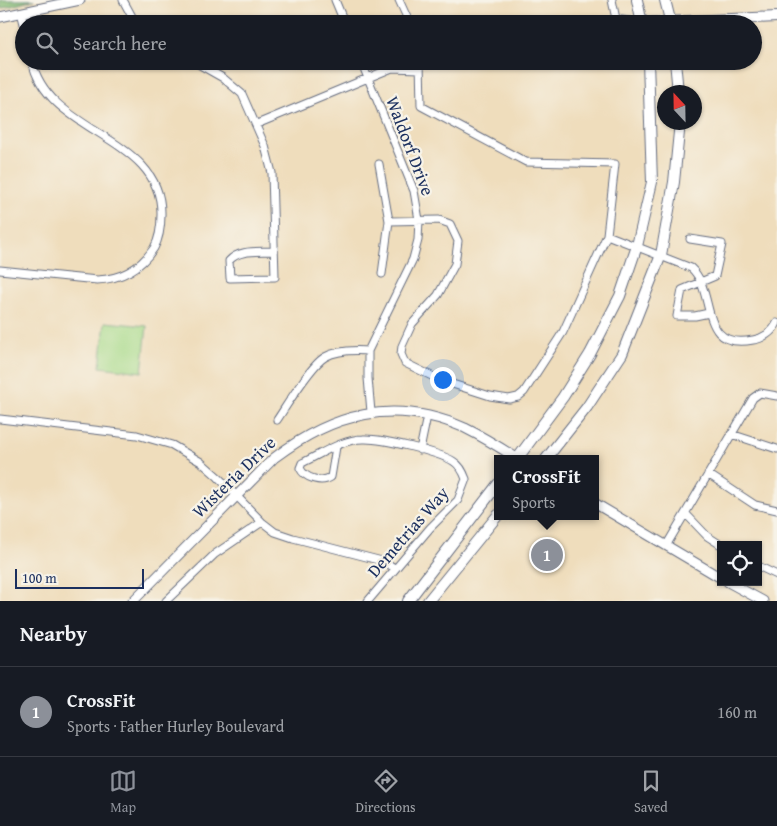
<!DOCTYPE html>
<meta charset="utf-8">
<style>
body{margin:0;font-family:"Gentium Book Plus",serif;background:#242831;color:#f1f3f6}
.controls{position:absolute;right:15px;bottom:15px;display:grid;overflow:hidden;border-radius:0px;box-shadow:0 1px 4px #0004}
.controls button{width:45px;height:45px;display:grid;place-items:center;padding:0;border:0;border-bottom:1px solid #363941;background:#171b24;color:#f1f3f6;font:25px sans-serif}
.compass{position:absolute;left:657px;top:85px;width:45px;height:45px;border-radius:50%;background:#171b24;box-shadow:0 1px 4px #0004;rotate:338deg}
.scale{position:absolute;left:15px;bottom:12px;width:129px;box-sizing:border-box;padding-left:5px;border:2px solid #1b2f5e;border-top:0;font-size:14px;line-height:18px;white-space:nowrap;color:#1b2f5e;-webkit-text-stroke:4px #f7f3e8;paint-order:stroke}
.you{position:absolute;left:442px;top:379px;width:18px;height:18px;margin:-12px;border:4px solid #fff;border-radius:50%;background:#1a73e8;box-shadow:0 0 0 8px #1a73e833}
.badge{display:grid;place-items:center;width:32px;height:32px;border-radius:50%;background:#8c9099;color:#fff;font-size:16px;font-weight:700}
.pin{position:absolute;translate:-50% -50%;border:2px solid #fff;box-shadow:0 1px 5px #0006}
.popup{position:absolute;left:494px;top:455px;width:105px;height:65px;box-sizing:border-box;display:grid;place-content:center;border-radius:0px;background:#171b24;filter:drop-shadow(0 1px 4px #0005);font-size:16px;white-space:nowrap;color:#9ea1a6}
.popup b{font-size:19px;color:#f1f3f6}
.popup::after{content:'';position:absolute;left:50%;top:100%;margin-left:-10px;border:10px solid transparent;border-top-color:#171b24}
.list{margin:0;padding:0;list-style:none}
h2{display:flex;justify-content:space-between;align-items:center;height:65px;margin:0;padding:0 20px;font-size:21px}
h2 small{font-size:16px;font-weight:400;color:#9ea1a6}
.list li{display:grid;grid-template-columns:32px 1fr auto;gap:15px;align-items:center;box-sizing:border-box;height:90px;padding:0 20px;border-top:1px solid #363941}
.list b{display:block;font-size:19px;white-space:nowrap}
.list p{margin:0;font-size:16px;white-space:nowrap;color:#9ea1a6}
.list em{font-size:16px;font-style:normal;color:#9ea1a6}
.icon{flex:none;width:28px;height:28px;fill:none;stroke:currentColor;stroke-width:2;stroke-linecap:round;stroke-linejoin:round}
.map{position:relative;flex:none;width:777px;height:601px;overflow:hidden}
.search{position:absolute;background:#171b24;box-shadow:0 1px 4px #0004;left:15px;right:15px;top:15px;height:55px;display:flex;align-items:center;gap:12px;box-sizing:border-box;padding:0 18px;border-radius:28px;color:#9ea1a6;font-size:19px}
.sheet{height:155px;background:#171b24}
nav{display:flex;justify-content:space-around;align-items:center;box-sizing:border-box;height:70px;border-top:1px solid #363941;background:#171b24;font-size:14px;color:#9ea1a6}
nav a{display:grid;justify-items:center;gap:2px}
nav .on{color:#8c9099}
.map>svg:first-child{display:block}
.green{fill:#a7da89;stroke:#618474}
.forest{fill:#85ba75;stroke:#50746a}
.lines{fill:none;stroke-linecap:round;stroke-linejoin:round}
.minor-casing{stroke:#656c7f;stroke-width:9}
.tertiary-casing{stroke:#656c7f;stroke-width:11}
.secondary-casing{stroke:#656c7f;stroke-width:12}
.minor{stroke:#fff;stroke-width:7}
.tertiary{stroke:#fff;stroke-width:9}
.secondary{stroke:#fff;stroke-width:10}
.labels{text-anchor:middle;stroke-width:4.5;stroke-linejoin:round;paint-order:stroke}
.street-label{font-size:18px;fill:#1b2f5e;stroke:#f7f3e8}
</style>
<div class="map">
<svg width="777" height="601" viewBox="0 0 777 601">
<rect width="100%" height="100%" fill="#f7f3e8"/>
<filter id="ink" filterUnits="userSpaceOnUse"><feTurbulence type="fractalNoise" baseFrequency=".02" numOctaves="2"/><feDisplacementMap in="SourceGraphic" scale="10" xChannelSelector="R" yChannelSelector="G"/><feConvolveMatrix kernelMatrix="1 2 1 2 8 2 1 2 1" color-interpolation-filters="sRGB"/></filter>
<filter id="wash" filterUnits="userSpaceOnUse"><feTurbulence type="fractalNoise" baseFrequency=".0096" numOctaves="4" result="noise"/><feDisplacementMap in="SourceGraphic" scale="20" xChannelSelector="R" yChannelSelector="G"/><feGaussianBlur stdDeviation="1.12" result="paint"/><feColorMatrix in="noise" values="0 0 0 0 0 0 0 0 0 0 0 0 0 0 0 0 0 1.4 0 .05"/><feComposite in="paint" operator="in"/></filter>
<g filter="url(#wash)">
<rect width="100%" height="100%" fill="#efddbc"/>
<path class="green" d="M105,322L147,326L142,372L100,367Z"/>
<path class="forest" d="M0,0H34L0,9Z"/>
</g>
<g filter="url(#ink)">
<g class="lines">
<defs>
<path id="minor" d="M123,0L136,24
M335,0L345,24
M399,0L410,24
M612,0L616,19L642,23
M21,12L24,24
M193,61L223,78L242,94L265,146L272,173L275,277L230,278L229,261C239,249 259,252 273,251
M361,61L414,191L419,220L418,240L413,259L368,351V378L371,412
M257,124L392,68L420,69
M379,164L389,221L382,274
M389,221L439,220L450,224L458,241L455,264L438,295L412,324L402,346L401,354L405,363L440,380L490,396L509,399L518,397L524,392L563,332L607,235L615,164L526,162L421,106L420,61
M607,235L691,268C717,291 697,351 753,340C762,339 773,332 777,323
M690,239L722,244L715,276L682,290L677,316H695L709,313
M0,270L97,280C121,279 140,269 154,248C159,239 161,226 161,215C163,135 48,135 32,61
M0,419L137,435L172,445L201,462L218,477L262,522L275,532L293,538L382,561L395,568
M277,420C287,405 311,365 325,357C338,350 354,350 368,351
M731,434L777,449
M336,447L331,477C322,483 305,479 300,468L302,463C321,454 343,439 363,439C381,438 438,452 453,461C460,465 463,471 466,479L458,500L430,528L368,601
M420,450L427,416
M708,474L755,505L777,510
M686,514L707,536L721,545
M666,546L753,398L760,393L777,396
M758,566L777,575
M166,601L215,554L262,522"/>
<path id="tertiary" d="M0,17L80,0
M596,504L721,578
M728,582L763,601
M133,601L274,458C333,413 394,397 465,428C483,437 501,448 518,459"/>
<path id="secondary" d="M637,0L642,24
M665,0L671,24
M642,23L777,17
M675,61L678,92
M517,459L563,397L590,354L620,296L637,246L652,182L648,61
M546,459L587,407L622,354L661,255L674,182L680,122
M408,601L498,484
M428,601L498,515"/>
</defs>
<use href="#minor" class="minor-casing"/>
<use href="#tertiary" class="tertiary-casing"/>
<use href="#secondary" class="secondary-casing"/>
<use href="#minor" class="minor"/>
<use href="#tertiary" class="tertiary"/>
<use href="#secondary" class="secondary"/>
</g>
</g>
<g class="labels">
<g class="street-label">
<text transform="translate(410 146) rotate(69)" y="6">Waldorf Drive</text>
<text transform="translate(234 477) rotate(-44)" y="6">Wisteria Drive</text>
<text transform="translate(408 532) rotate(-49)" y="6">Demetrias Way</text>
</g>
</g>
</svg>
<div class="controls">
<button><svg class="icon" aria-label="locate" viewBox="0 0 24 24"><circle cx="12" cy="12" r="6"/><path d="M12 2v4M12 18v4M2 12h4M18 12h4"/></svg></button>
</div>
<svg class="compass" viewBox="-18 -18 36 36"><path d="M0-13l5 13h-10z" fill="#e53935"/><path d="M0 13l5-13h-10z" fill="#9ea1a6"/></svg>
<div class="scale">100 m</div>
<div class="you"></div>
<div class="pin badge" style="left:547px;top:555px">1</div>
<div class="popup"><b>CrossFit</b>Sports</div>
<div class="search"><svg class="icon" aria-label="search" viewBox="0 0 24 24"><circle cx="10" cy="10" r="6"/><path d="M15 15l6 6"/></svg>Search here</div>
</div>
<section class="sheet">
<h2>Nearby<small></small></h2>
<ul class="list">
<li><span class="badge">1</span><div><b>CrossFit</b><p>Sports · Father Hurley Boulevard</p></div><em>160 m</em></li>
</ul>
</section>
<nav>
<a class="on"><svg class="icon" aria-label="map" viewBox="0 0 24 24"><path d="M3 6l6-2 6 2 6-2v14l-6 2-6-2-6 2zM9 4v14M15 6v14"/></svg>Map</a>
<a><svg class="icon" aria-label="directions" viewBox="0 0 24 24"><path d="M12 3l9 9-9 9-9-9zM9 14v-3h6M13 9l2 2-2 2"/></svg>Directions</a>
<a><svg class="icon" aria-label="saved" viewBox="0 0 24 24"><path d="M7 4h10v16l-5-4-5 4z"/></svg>Saved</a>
</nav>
